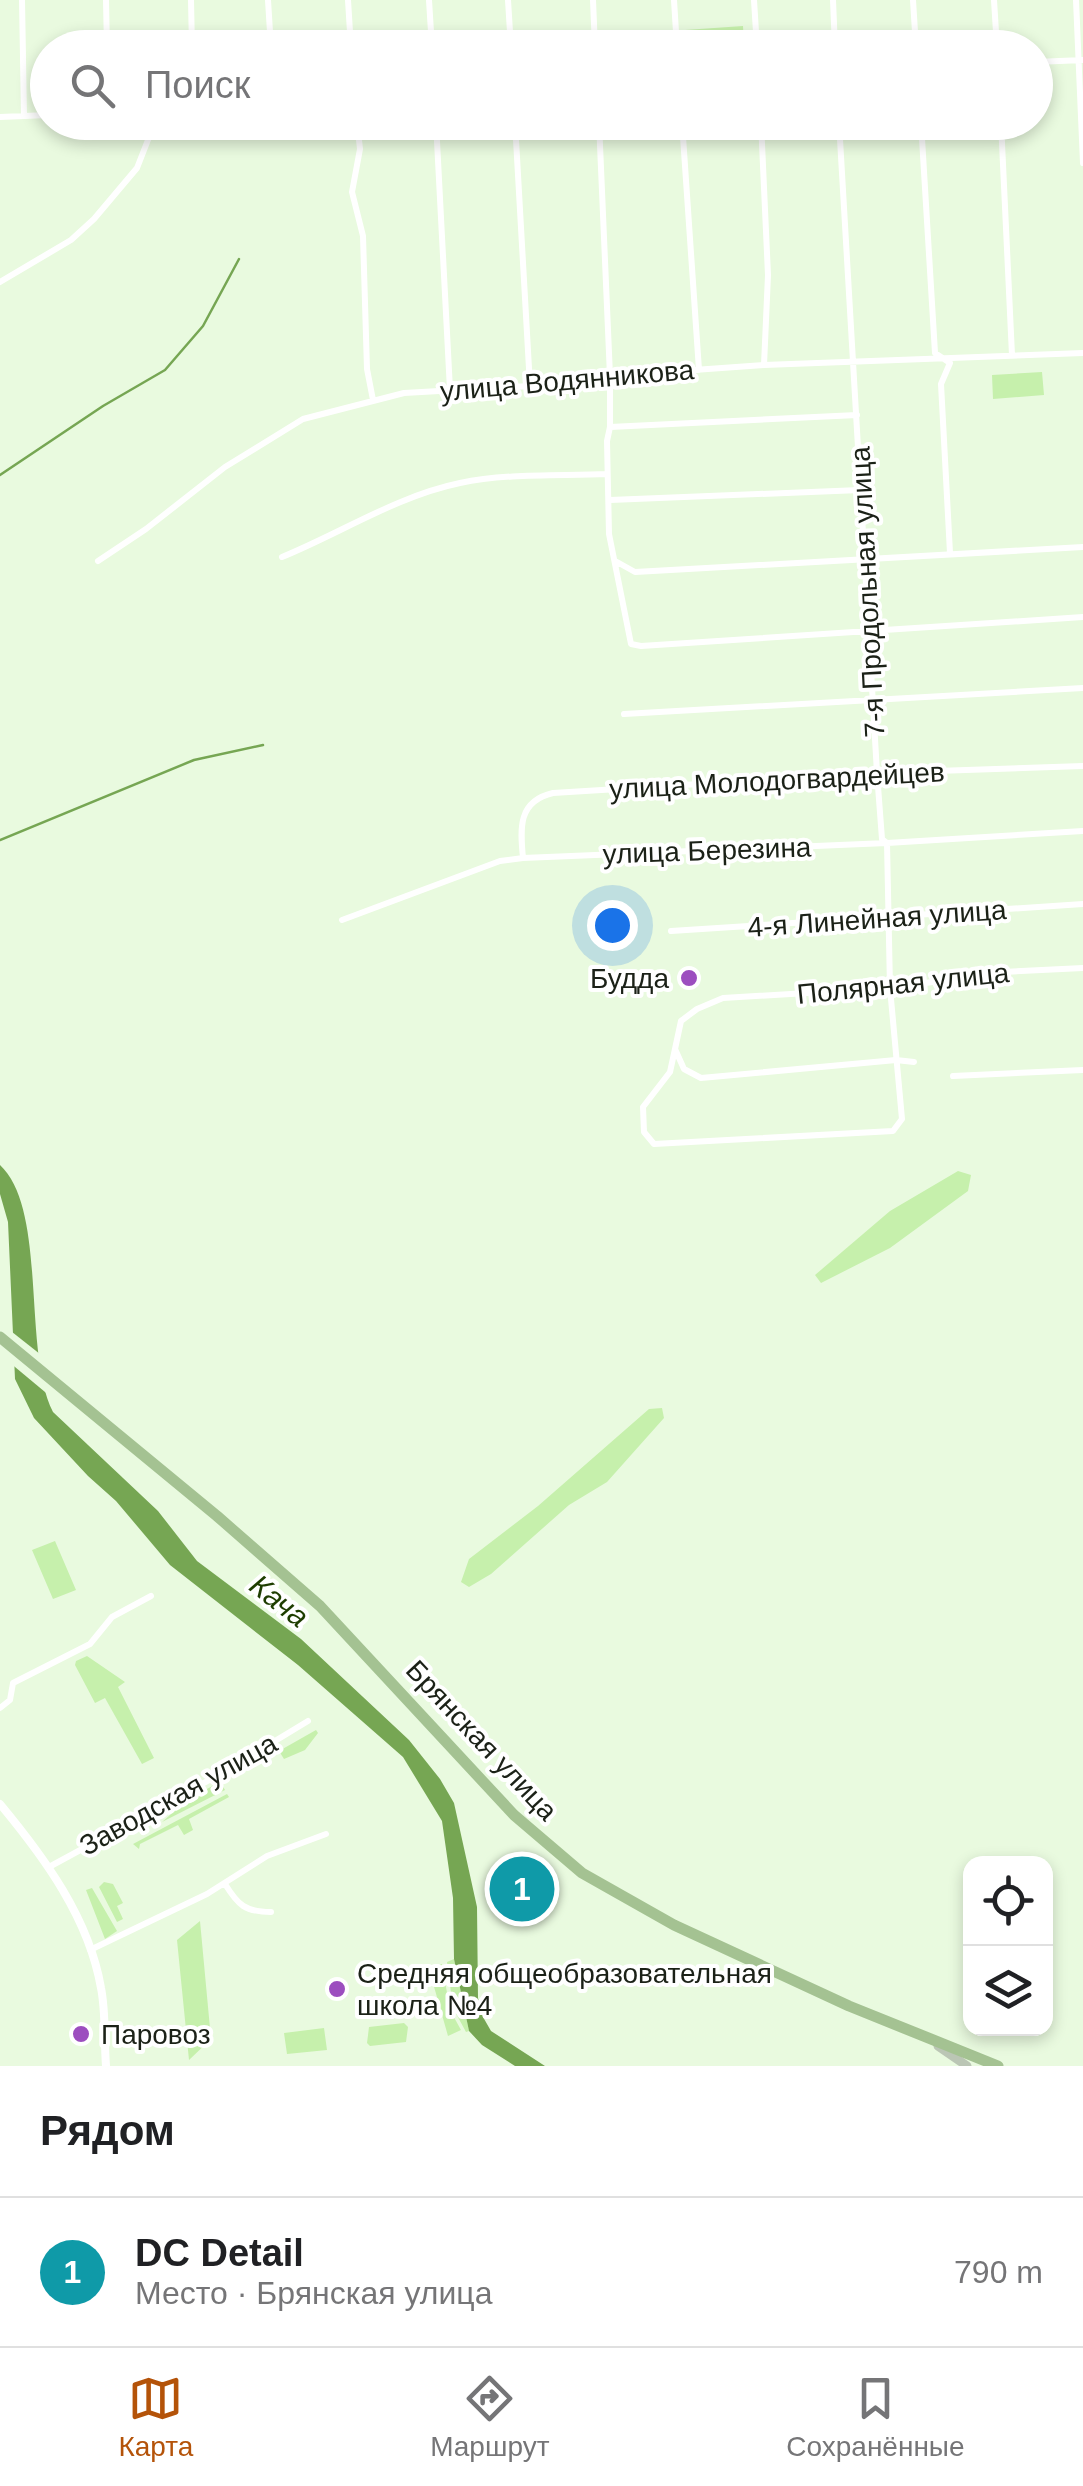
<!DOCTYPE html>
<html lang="ru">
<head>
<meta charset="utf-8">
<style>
	body { margin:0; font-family:Arial,sans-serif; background:#f2f2f2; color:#202124 }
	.controls { position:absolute; right:30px; bottom:30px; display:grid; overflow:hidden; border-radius:20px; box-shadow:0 5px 15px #0003 }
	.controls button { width:90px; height:90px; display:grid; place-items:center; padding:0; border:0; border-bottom:2px solid #e0e0e0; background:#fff; color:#202124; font:50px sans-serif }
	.you { position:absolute; left:612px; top:925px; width:35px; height:35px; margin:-25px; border:8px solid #fff; border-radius:50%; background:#1a73e8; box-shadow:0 0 0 15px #1a73e833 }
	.badge { display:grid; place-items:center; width:65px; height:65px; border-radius:50%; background:#b45309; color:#fff; font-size:32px; font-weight:700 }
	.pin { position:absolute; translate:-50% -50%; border:5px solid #fff; box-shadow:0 2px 10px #0006 }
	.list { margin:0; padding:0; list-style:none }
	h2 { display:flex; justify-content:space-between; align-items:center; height:130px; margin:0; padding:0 40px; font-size:42px }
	h2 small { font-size:32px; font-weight:400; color:#757577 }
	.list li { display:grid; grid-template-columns:65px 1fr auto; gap:30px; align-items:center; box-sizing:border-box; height:150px; padding:0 40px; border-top:2px solid #e0e0e0 }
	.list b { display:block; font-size:38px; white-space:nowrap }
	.list p { margin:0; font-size:32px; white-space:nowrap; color:#757577 }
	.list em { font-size:32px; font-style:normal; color:#757577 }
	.icon { flex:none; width:55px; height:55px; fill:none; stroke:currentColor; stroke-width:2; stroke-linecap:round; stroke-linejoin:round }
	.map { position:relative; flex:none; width:1083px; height:2066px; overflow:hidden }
	.search { position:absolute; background:#fff; box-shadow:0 5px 15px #0003; left:30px; right:30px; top:30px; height:110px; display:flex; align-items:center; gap:25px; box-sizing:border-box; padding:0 35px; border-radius:55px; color:#757577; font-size:38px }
	.sheet { height:280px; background:#fff }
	nav { display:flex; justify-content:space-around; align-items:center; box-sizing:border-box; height:140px; border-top:2px solid #e0e0e0; background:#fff; font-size:28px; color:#757577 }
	nav a { display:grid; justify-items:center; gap:5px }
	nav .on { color:#b45309 }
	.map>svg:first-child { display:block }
</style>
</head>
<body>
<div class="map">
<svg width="1083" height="2066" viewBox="0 0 1083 2066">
	<rect width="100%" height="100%" fill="#e9fadf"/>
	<!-- green -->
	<path fill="#c6f0ac" d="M 743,26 L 744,47 L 686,47 L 685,30 Z
		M 1042,372 L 1044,395 L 993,399 L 992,375 Z
		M 958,1171 L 971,1175 L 968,1191 L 890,1248 L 821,1283 L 815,1275 L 890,1211 Z
		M 662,1408 L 664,1418 L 607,1482 L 569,1505 L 491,1574 L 469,1587 L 461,1582 L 469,1559 L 538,1506 L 649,1409 Z
		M 55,1541 L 76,1590 L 53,1599 L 32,1550 Z
		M 87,1656 L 125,1682 L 118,1687 L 154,1758 L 142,1764 L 105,1698 L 95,1703 L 75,1665 L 76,1661 Z
		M 316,1730 L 318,1733 L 305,1750 L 284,1759 L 279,1751 Z
		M 220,1782 L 225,1790 L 162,1822 L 188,1799 Z
		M 227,1794 L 229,1797 L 189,1819 L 193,1830 L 184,1835 L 178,1825 L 140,1844 L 139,1849 L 133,1844 Z
		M 104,1882 L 113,1884 L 123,1903 L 117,1906 L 123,1919 L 117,1922 L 99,1887 Z
		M 92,1888 L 117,1931 L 105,1939 L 86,1890 Z
		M 200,1921 L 211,2039 L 189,2060 L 177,1940 Z
		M 454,1959 L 469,2031 L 466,2032 L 453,2008 L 447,1962 Z
		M 442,1964 L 450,2010 L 461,2030 L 448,2036 L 429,1969 Z
		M 404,2023 L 408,2027 L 406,2042 L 370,2046 L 367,2043 L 369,2027 Z
		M 324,2028 L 327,2050 L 287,2054 L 284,2033 Z"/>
	<!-- water -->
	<path fill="#76a653" d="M 0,1165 C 48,1210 22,1351 53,1412 L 158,1511 L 197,1561 L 301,1639 L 409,1740 L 440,1779 L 454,1803 L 477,1907 L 478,1998 L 483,2017 L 491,2031 L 545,2066 L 515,2066 L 482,2045 L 469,2031 L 454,1959 L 453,1898 L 442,1821 L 403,1757 L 298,1665 L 170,1565 L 116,1501 L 88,1476 L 34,1418 L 15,1379 L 8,1222 L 0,1194 Z"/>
	<!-- pier -->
	<path fill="#e9fadf" d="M 7,1328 L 45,1358 L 51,1397 L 9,1362 Z"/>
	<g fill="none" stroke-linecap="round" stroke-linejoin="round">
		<!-- stream -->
		<path stroke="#76a653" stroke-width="2.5" d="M 0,475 L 103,406 L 165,370 L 203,326 L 239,259
			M 0,840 L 194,760 L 263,745"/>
		<!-- minor -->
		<path stroke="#fff" stroke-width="6" d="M 22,0 L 24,116
			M 106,0 L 107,48
			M 191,0 L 192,48
			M 268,0 L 271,48
			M 348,0 L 351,48
			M 429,0 L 432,48
			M 508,0 L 511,48
			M 593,0 L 595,48
			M 674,0 L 677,48
			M 754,0 L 757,48
			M 833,0 L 835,48
			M 913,0 L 916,48
			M 994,0 L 997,48
			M 1076,0 L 1083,163
			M 1036,62 L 1083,60
			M 0,117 L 48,115
			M 357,122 L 360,149 L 352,192 L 363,236 L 367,369 L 373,400
			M 436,122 L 450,390
			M 515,122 L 530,386
			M 599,122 L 610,376 L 610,427 L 607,441 L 609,534 L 631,644 L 641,646 L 1083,617
			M 682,122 L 699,370
			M 761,122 L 768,275 L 764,365
			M 921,122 L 935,353 L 950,363 L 941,384 L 950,553
			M 1001,122 L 1012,355
			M 0,282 L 71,240 L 94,219 L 137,168 L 155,122
			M 610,427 L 857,415
			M 610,500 L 860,490
			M 282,557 C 341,533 397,496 460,483 C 507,473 559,476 607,474
			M 98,561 L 146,529 L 225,467 L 303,419 L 404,393 L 530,386 L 610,376 L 764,365 L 1083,353
			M 617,562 L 635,572 L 1083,547
			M 624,714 L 1083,688
			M 523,858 C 520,828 518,801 553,793 L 877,773 L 1083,766
			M 342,920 L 500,861 L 523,858 L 887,843 L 1083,831
			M 671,931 L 1083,904
			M 675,1049 L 670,1072 L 643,1107 L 644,1132 L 654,1144 L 893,1131 L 902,1119 L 890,988 L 887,843 L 882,839 L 877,773 L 839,122
			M 914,1062 L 896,1060 L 701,1078 L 684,1069 L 675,1049 L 681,1021 L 697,1009 L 723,998 L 890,988 L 1003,972 L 1083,968
			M 953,1076 L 1083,1070
			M 0,1708 L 10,1700 L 13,1683 L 90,1644 L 112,1617 L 151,1596
			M 49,1867 L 224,1772 L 308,1721
			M 225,1884 C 238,1905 245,1912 271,1912
			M 90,1950 L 207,1894 L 267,1856 L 326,1834"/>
		<!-- tertiary -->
		<path stroke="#fff" stroke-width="8" d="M 0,1804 C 44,1857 89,1918 101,1988 C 106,2013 104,2040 106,2066"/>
		<!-- secondary -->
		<path stroke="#bbc6b5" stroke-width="9" d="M 938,2046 L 967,2066"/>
		<!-- trunk -->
		<path stroke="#a4c292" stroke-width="11" d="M 0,1337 L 217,1516 L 320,1606 L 514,1815 L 582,1873 L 674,1925 L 849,2006 L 998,2066"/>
	</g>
	<!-- markers -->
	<g fill="#9c4ebf" stroke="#fff" stroke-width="4">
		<circle cx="689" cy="978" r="10"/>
		<circle cx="337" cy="1989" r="10"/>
		<circle cx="81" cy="2034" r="10"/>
	</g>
	<g text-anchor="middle" stroke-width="8" stroke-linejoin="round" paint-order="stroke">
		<!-- street labels -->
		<g font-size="28" fill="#1b2117" stroke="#fff">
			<text transform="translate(567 380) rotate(-5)" y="10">улица Водянникова</text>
			<text transform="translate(867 592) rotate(-93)" y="10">7-я Продольная улица</text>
			<text transform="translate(777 780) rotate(-3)" y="10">улица Молодогвардейцев</text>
			<text transform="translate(707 850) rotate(-2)" y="10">улица Березина</text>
			<text transform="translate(877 918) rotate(-4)" y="10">4-я Линейная улица</text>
			<text transform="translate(903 983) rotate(-6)" y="10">Полярная улица</text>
			<text transform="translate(482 1740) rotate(47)" y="10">Брянская улица</text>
			<text transform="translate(178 1794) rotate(-29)" y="10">Заводская улица</text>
		</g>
		<!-- poi labels -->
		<g font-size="28" fill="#1b2117" stroke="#fff" text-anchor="start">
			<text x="669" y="988" text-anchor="end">Будда</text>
			<text x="357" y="1983">Средняя общеобразовательная<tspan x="357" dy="32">школа №4</tspan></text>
			<text x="101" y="2044">Паровоз</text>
		</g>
		<!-- water labels -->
		<g font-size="30" font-style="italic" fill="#1e3d00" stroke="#fff">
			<text transform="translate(279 1601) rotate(38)" y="10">Кача</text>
		</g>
	</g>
</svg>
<div class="controls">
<button><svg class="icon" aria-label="locate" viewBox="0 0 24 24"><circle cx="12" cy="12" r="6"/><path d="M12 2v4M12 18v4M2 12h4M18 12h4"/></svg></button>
<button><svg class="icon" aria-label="layers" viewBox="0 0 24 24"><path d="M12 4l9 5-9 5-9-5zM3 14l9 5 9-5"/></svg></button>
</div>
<div class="you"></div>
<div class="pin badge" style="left:522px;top:1889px;background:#0f9aa8">1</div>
<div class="search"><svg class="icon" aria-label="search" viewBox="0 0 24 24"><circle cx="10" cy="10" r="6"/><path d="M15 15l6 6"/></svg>Поиск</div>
</div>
<section class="sheet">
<h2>Рядом<small></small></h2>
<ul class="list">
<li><span class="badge" style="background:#0f9aa8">1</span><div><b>DC Detail</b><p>Место · Брянская улица</p></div><em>790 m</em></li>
</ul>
</section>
<nav>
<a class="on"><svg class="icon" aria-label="map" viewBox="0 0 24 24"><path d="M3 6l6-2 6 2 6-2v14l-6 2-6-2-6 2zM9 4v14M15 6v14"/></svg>Карта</a>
<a><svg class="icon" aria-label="directions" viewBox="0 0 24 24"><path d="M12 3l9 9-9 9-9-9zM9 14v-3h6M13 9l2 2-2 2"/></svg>Маршрут</a>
<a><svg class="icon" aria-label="saved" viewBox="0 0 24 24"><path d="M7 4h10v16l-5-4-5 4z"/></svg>Сохранённые</a>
</nav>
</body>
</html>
